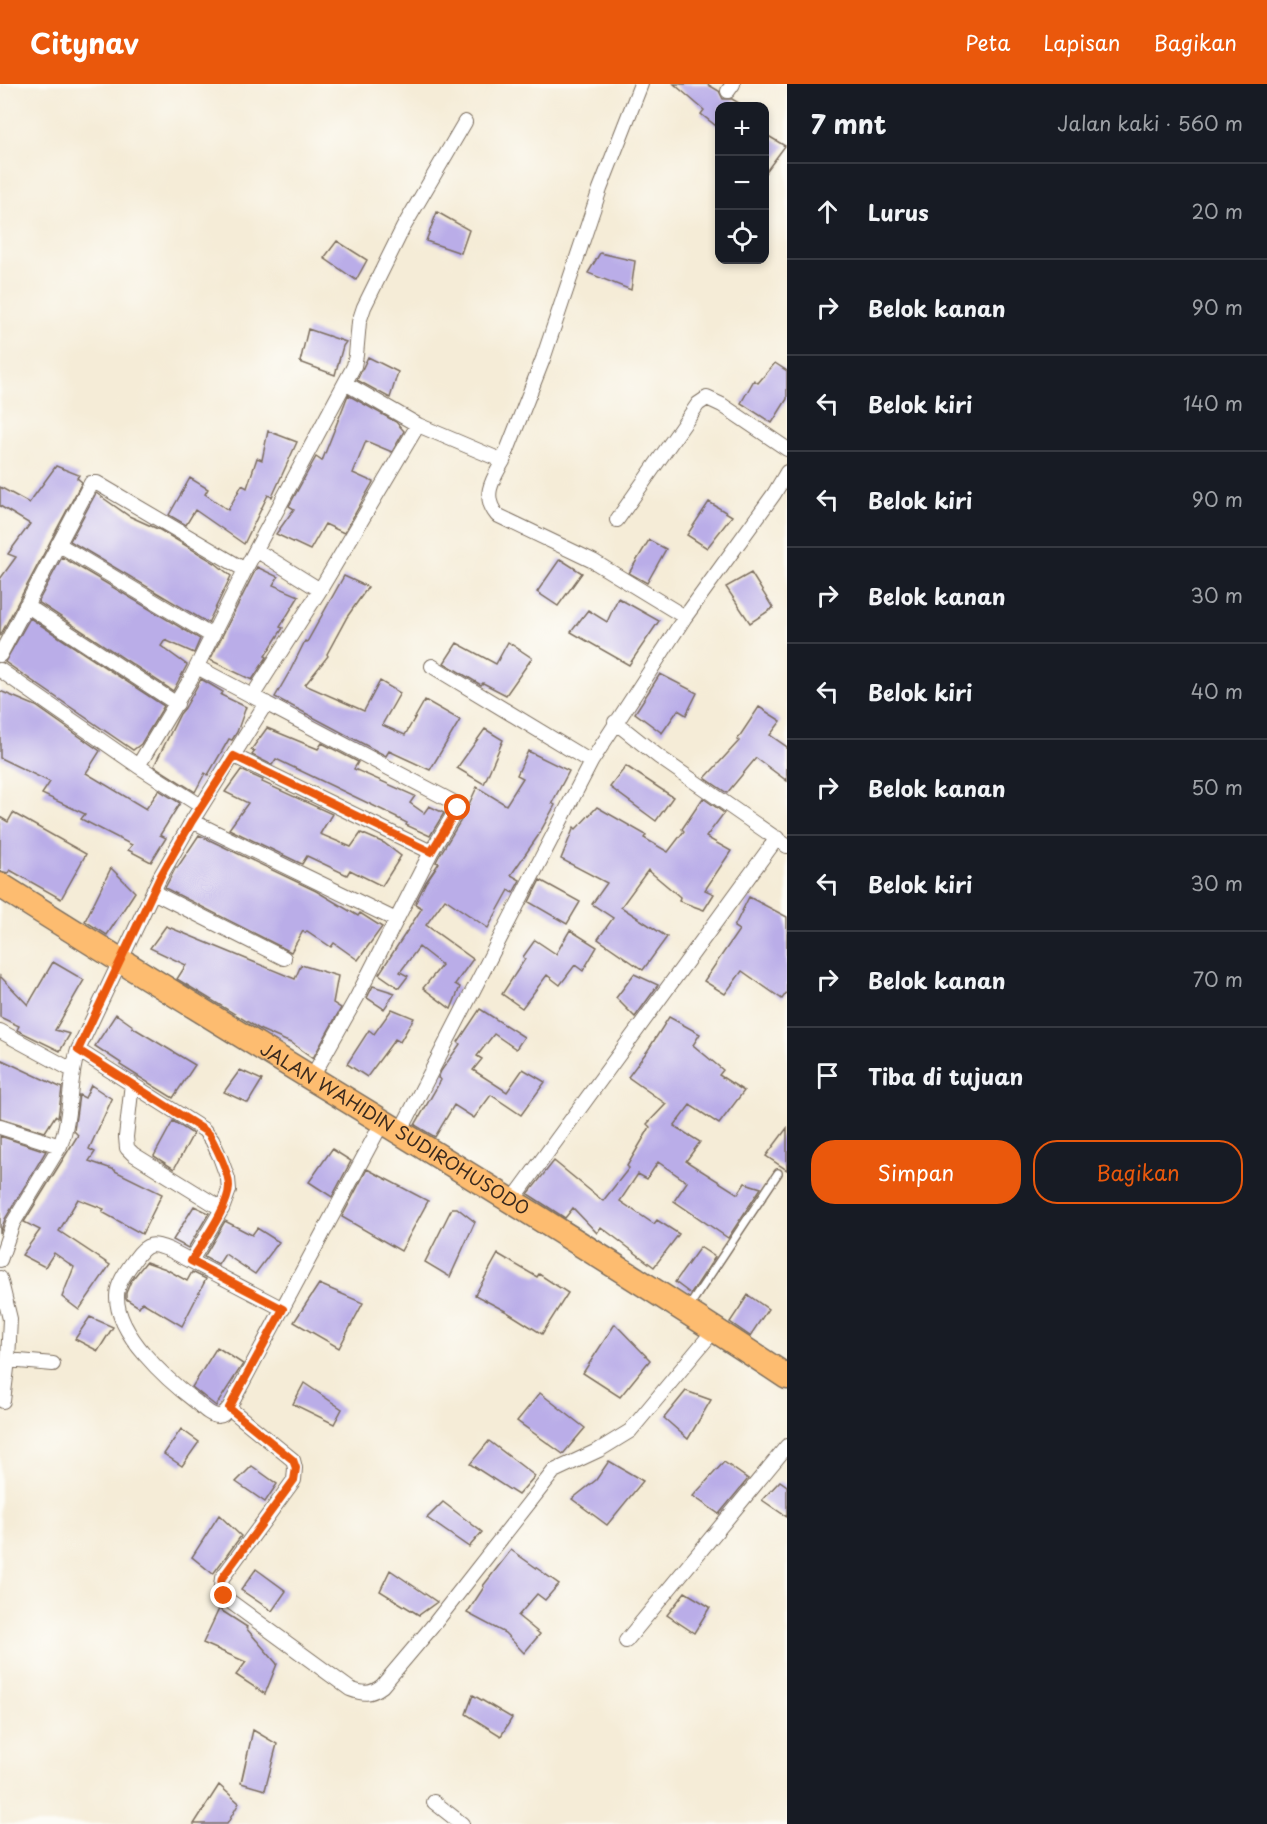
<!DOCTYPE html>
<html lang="id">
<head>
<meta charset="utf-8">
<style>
	body { margin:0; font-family:"Playpen Sans",sans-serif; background:#20242c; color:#f1f3f6 }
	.controls { position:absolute; right:18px; top:18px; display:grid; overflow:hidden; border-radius:12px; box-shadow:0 3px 9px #0003 }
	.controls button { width:54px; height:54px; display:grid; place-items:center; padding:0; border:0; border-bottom:2px solid #363941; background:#171b24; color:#f1f3f6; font:30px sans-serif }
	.stop { position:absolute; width:18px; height:18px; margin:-14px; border:4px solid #ea580c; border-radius:50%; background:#fff }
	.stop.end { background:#ea580c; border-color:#fff; box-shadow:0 2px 6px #0008 }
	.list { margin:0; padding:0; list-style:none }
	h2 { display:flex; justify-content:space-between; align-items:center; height:78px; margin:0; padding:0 24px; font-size:26px }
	h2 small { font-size:20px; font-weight:400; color:#9ea1a6 }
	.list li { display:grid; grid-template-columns:39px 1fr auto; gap:18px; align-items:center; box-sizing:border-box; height:96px; padding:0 24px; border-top:2px solid #363941 }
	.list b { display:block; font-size:22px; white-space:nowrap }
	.list em { font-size:20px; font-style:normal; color:#9ea1a6 }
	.actions { display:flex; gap:12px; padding:18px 24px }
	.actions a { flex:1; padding:14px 0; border:2px solid #ea580c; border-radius:24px; text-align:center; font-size:21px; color:#ea580c }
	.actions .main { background:#ea580c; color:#fff }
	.icon { flex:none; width:33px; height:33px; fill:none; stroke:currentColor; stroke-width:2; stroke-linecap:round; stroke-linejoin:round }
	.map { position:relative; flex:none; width:787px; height:1740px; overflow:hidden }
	header { display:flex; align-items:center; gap:36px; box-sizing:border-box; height:84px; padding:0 30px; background:#ea580c; color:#fff }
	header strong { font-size:28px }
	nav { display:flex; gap:33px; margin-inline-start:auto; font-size:21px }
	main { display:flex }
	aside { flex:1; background:#171b24 }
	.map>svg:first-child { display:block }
</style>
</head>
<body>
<header>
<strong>Citynav</strong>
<nav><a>Peta</a><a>Lapisan</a><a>Bagikan</a></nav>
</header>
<main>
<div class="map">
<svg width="787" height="1740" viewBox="0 0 787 1740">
	<rect width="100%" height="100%" fill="#fdfcf7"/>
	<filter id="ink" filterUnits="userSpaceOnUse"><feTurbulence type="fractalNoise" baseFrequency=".0167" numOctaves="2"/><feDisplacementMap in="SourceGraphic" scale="12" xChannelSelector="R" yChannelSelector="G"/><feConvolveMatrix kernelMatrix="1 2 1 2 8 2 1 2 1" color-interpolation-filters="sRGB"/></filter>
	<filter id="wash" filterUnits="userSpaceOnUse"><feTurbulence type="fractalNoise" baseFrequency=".008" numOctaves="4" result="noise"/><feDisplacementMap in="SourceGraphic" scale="24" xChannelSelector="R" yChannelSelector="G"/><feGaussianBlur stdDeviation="1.35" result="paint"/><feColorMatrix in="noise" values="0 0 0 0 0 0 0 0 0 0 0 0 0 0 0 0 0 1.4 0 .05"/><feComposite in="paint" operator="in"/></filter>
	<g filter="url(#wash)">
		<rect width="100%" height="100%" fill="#f5ecd7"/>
		<g id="blocks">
			<!-- building -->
			<path fill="#baade8" d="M 674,0 L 707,0 L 719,7 L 723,15 L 732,15 L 744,22 L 720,22 L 720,45 L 701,30 L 704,26 Z
				M 765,50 L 785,62 L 765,89 Z
				M 437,128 L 469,146 L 461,169 L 426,157 Z
				M 337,157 L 367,176 L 356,196 L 324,174 Z
				M 600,169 L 635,177 L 631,206 L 588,189 Z
				M 308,245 L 346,258 L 343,262 L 335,291 L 300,278 Z
				M 368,273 L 398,288 L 390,314 L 357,296 Z
				M 775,279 L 787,287 L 787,315 L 772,339 L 741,319 L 754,296 L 758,299 Z
				M 348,311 L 396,338 L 404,347 L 392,368 L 366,357 L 353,389 L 373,398 L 344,449 L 325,440 L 310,466 L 276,450 L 294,425 L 289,422 L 312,380 L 316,373 L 322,377 Z
				M 268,347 L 297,358 L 272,413 L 268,411 L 244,460 L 195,426 L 186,441 L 169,431 L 190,394 L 208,405 L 205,410 L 228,426 L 242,401 L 247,404 L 257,374 L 262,376 Z
				M 56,382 L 79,391 L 77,394 L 82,398 L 0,552 L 0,495 L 16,473 L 8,470 L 30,440 L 0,422 L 0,403 L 29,419 Z
				M 96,409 L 129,432 L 160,446 L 215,479 L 231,492 L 208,539 L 70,457 Z
				M 709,418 L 732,432 L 707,464 L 687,451 Z
				M 649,456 L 666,465 L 647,499 L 629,489 Z
				M 62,473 L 200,555 L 194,569 L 165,556 L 161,562 L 187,581 L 173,607 L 38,518 Z
				M 560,475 L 582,489 L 558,522 L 537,508 Z
				M 257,483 L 278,493 L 273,501 L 299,512 L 280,543 L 283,544 L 265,572 L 267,573 L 252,596 L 210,576 Z
				M 751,489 L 773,524 L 750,539 L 726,503 Z
				M 344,492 L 368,503 L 347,533 L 327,570 L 328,572 L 305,601 L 364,627 L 380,597 L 400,609 L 382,641 L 405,651 L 425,616 L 460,636 L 430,686 L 389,667 L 386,672 L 275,613 L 290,587 L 305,557 L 307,558 Z
				M 618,514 L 659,537 L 629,581 L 571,548 L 588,526 L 607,538 Z
				M 30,534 L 164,622 L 141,660 L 133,666 L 5,578 Z
				M 508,558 L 532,574 L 506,611 L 483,599 L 481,601 L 444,579 L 457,559 L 496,580 Z
				M 660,590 L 697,609 L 686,631 L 678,626 L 662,649 L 635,629 Z
				M 201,595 L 223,608 L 221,611 L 246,623 L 237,648 L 232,656 L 229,655 L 208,691 L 205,689 L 195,708 L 154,682 L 180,630 L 185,624 Z
				M 0,607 L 36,622 L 100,667 L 86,689 L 146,725 L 159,706 L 180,719 L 160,751 L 166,754 L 151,778 L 128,766 L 132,761 L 81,735 L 85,730 L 42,710 L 50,698 L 0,674 Z
				M 759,623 L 781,637 L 770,651 L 787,663 L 787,697 L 756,674 L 727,709 L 705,694 L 739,657 L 737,656 Z
				M 267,644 L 318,665 L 322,659 L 358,678 L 354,685 L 415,712 L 410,719 L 424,729 L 429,722 L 444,729 L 430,752 L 406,741 L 407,739 L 397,734 L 397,733 L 276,675 L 272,681 L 252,671 L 255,667 L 251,666 Z
				M 485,645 L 503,656 L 484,700 L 457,684 Z
				M 528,667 L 569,687 L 552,719 L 555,721 L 538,752 L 511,791 L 520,796 L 513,809 L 509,806 L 488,844 L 445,815 L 426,841 L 473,875 L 455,900 L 460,903 L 451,925 L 423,904 L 442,881 L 419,863 L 400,888 L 408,892 L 399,904 L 379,890 L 422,824 L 415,820 L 426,798 L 439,779 L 436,778 L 439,772 L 463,733 L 477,703 L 506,721 L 523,694 L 517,691 Z
				M 626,682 L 673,713 L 656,737 L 610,703 Z
				M 241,686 L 263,696 L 262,698 L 332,730 L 320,750 L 351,763 L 361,749 L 384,759 L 401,772 L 382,802 L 350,786 L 347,791 L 307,772 L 302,780 L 229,745 L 248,719 L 225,708 Z
				M 703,714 L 724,729 L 706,753 L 731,767 L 705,806 L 714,810 L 704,826 L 679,817 L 680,813 L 648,786 L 621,823 L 667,853 L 643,886 L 598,855 L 613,834 L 592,820 L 607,799 L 561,775 L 574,743 L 576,745 L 597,723 L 646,751 L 644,754 L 668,768 L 684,747 L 682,745 Z
				M 13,729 L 86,770 L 61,815 L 10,786 L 8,789 L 0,787 L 0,733 L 8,738 Z
				M 199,751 L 316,807 L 358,832 L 360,829 L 382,843 L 358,876 L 334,859 L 331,863 L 307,847 L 305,849 L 303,847 L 291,868 L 165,804 L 176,783 L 177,784 Z
				M 111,784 L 135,808 L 107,851 L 85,837 Z
				M 540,796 L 580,818 L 567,840 L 529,818 Z
				M 749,813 L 787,833 L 787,908 L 782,915 L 742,887 L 725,910 L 704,897 L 739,846 L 734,843 Z
				M 166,842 L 295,895 L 301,881 L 338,892 L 333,919 L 341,924 L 313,974 L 293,960 L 261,946 L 177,895 L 186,881 L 150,864 Z
				M 570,846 L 597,863 L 583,887 L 575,881 L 560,901 L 547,891 L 522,924 L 502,910 L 525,875 L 523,873 L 535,856 L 556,870 Z
				M 53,878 L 84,896 L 55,946 L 70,950 L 60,967 L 17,946 L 19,942 L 0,933 L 0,892 L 28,921 Z
				M 634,890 L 658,901 L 635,933 L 616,914 Z
				M 373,902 L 395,909 L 384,925 L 367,914 Z
				M 392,925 L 414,934 L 400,958 L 395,955 L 367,993 L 347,980 L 369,946 L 374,950 Z
				M 480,925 L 524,953 L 516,965 L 494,950 L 477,972 L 482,975 L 473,986 L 507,1008 L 523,985 L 545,998 L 521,1031 L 491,1011 L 474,1034 L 454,1021 L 435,1053 L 415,1041 L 441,996 L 438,994 L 441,987 L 460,960 L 458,958 Z
				M 116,930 L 133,942 L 132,943 L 195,981 L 173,1014 L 120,981 L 121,979 L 95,962 Z
				M 669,933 L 700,950 L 693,961 L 723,986 L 719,991 L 744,1007 L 719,1040 L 690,1021 L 674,1042 L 700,1058 L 686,1077 L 738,1110 L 745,1099 L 761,1104 L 728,1154 L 674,1117 L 687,1098 L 658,1078 L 647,1095 L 638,1090 L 620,1117 L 654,1140 L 657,1136 L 679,1150 L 654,1183 L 601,1143 L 597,1149 L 573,1124 L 565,1134 L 528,1110 L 554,1077 L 603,1117 L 629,1084 L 627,1082 L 650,1043 L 647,1040 L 666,1020 L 628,993 L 648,966 Z
				M 0,975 L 62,1004 L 58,1034 L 55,1032 L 45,1048 L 0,1034 Z
				M 240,986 L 262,996 L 248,1019 L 224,1008 Z
				M 91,1001 L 112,1015 L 89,1065 L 95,1068 L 89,1077 L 115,1086 L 115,1087 L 162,1110 L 142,1150 L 102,1128 L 104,1125 L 78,1115 L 59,1147 L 110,1181 L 79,1226 L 62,1213 L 74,1183 L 54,1169 L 45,1183 L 22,1171 L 40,1146 L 24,1138 L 78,1051 L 74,1047 L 79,1011 L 85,1014 Z
				M 173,1037 L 193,1050 L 174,1085 L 154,1072 Z
				M 787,1044 L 787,1086 L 766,1072 Z
				M 0,1052 L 46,1067 L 5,1135 L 0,1149 Z
				M 332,1065 L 351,1077 L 332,1113 L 309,1098 Z
				M 367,1085 L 428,1117 L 401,1167 L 342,1133 Z
				M 194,1122 L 209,1129 L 188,1164 L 173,1156 Z
				M 452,1124 L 457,1124 L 475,1138 L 450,1193 L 425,1178 Z
				M 225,1137 L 252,1151 L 257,1144 L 279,1158 L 255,1190 L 225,1170 L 218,1181 L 204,1173 Z
				M 700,1163 L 715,1173 L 691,1210 L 675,1198 Z
				M 498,1170 L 537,1193 L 539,1190 L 568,1209 L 542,1250 L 507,1228 L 475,1211 Z
				M 146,1178 L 166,1185 L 187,1197 L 192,1188 L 206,1195 L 182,1242 L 142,1218 L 139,1223 L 126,1215 L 126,1209 L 131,1197 Z
				M 319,1200 L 363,1219 L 339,1264 L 294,1238 Z
				M 748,1211 L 768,1225 L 750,1252 L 730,1238 Z
				M 90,1233 L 113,1243 L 98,1267 L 75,1255 Z
				M 615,1240 L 650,1276 L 620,1313 L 583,1289 Z
				M 217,1263 L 243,1280 L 216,1322 L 192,1303 Z
				M 304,1299 L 342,1325 L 334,1340 L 293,1320 Z
				M 686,1307 L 711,1316 L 688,1355 L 664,1334 Z
				M 540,1309 L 585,1344 L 563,1370 L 517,1337 Z
				M 181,1345 L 199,1358 L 182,1382 L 164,1370 Z
				M 489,1357 L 535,1392 L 518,1411 L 470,1380 Z
				M 609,1377 L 643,1397 L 607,1441 L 572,1415 L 596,1396 Z
				M 724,1378 L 748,1395 L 719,1430 L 693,1412 Z
				M 252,1382 L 277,1400 L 265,1418 L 236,1398 Z
				M 780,1397 L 787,1402 L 787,1433 L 762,1416 Z
				M 443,1418 L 482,1448 L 469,1463 L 427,1434 Z
				M 219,1431 L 241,1452 L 213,1490 L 192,1473 Z
				M 511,1466 L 559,1500 L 545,1516 L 537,1510 L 518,1532 L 540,1550 L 524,1569 L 505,1549 L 467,1529 L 484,1503 L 483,1502 Z
				M 256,1485 L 286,1507 L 272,1527 L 241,1506 Z
				M 390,1486 L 437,1518 L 419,1531 L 380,1507 Z
				M 685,1508 L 710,1523 L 694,1549 L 667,1531 Z
				M 219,1525 L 247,1543 L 246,1544 L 277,1580 L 265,1610 L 236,1591 L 246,1578 L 203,1559 Z
				M 473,1611 L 512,1634 L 501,1652 L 466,1630 Z
				M 253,1646 L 277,1660 L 265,1706 L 241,1699 Z
				M 219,1701 L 239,1719 L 227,1740 L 194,1740 Z"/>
		</g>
	</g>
	<g filter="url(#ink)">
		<use href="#blocks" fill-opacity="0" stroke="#7c6e5f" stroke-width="1.5"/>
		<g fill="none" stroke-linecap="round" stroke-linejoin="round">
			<!-- lane casing -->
			<g stroke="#7c6e5f" stroke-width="10">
				<path id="lane" d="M 688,1224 L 778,1089"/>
			</g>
			<!-- street casing -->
			<g stroke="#7c6e5f" stroke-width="16">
				<path id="street" d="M 641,0 L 600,105 L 543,275 L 503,377 C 493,395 481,412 497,431 L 593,477 L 685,533
					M 728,7 L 733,0
					M 345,299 L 418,341 L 503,377
					M 617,436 L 698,320 L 707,314 L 722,321 L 787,365
					M 58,460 L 212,552
					M 256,466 L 320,506
					M 26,521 L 177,620
					M 0,571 L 91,399 L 97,399 L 245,486
					M 432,582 L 591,678
					M 197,583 L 457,720 L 458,723 L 431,768 L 357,913 L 312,993
					M 0,586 L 138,682 L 201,722
					M 253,611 L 320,506 L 418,341
					M 615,638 L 659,673 L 787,762
					M 234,672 L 431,768
					M 138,682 L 190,596 L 245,486 L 354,282 L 356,271 L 359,238 L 364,223 L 403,144 L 465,38
					M 192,737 L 396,836
					M 153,808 L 284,874
					M 0,947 L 72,986
					M 132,999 L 126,1053 L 127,1064 L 133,1070 L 222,1125
					M 0,1043 L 60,1062
					M 400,1048 L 591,678 L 685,533 L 774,410 L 787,388
					M 512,1117 L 777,754
					M 0,1176 L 13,1139 L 60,1062 C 72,1031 68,997 78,966
					M 191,1177 L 222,1125 L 229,1106 L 228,1095 L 220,1073 L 212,1056 L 204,1046 L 78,966 L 160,793 L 192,737 L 266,619
					M 0,1194 L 10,1235 L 8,1276 L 3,1317
					M 283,1225 L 170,1166 C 152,1159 147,1158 135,1175 C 128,1185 117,1199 117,1212 C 116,1250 167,1296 195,1317 C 201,1322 210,1332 218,1332 C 223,1332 225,1328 229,1324 L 383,1037
					M 8,1276 L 53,1280
					M 229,1324 L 293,1376 L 295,1384 L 294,1396 L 222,1494 L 221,1503 L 224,1513 L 350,1605 C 363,1610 370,1611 382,1602 L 431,1544 L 554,1387 L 599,1366 L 630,1347 L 715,1245
					M 626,1557 L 787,1362
					M 434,1718 L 462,1740"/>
			</g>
			<!-- highway casing -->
			<g stroke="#7c6e5f" stroke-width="27">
				<g id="highway">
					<path id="s1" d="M 0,801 C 261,967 529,1122 787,1293"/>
				</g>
			</g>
			<!-- lane -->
			<use href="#lane" stroke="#fff" stroke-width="7"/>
			<!-- street -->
			<use href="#street" stroke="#fff" stroke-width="14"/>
			<!-- highway -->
			<use href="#highway" stroke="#fdbc6f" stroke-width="24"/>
		</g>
	</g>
	<g fill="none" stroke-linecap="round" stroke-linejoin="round" filter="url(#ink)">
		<!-- route -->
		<path stroke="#ea580c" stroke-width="8" d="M 224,1512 L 220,1503 L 222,1494 L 294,1396 L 296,1384 L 293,1376 L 229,1324 L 283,1225 L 191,1177 C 202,1159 229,1123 229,1102 C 229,1088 216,1063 209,1050 L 204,1046 L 78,966 L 160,793 L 192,737 L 234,672 L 431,768 L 458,724"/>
	</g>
	<g text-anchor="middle" stroke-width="6" stroke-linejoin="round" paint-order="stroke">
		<!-- street labels -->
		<g font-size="18" fill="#3b2a1e" stroke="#fdfcf7">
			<text dy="6" stroke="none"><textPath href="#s1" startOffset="464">JALAN WAHIDIN SUDIROHUSODO</textPath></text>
		</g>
	</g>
</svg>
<div class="controls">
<button>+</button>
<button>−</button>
<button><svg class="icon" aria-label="locate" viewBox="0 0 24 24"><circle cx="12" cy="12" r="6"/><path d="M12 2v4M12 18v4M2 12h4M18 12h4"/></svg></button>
</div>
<div class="stop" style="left:458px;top:724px"></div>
<div class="stop end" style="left:224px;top:1512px"></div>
</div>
<aside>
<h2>7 mnt<small>Jalan kaki · 560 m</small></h2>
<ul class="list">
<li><svg class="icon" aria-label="ahead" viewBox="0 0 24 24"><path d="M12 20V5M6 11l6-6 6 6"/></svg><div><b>Lurus</b></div><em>20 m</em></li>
<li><svg class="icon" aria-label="right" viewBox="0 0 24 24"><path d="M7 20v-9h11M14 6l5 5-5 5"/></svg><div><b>Belok kanan</b></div><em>90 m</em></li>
<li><svg class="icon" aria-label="left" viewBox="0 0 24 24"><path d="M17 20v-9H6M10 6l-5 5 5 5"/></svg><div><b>Belok kiri</b></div><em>140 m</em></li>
<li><svg class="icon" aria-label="left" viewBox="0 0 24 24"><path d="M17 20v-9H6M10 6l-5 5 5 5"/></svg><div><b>Belok kiri</b></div><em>90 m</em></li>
<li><svg class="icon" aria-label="right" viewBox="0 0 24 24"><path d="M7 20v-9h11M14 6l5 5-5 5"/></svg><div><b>Belok kanan</b></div><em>30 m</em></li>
<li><svg class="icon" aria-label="left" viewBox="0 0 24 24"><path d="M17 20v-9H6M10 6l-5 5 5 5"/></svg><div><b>Belok kiri</b></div><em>40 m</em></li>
<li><svg class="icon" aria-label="right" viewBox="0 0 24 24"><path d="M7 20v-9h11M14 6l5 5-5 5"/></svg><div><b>Belok kanan</b></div><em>50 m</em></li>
<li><svg class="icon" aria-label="left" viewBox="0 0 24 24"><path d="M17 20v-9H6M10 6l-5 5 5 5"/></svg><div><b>Belok kiri</b></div><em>30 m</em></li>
<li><svg class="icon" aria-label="right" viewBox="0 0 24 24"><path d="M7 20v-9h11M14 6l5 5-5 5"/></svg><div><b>Belok kanan</b></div><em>70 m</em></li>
<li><svg class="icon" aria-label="arrive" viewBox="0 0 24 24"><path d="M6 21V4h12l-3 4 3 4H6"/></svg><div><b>Tiba di tujuan</b></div></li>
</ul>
<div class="actions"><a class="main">Simpan</a><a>Bagikan</a></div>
</aside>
</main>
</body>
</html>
